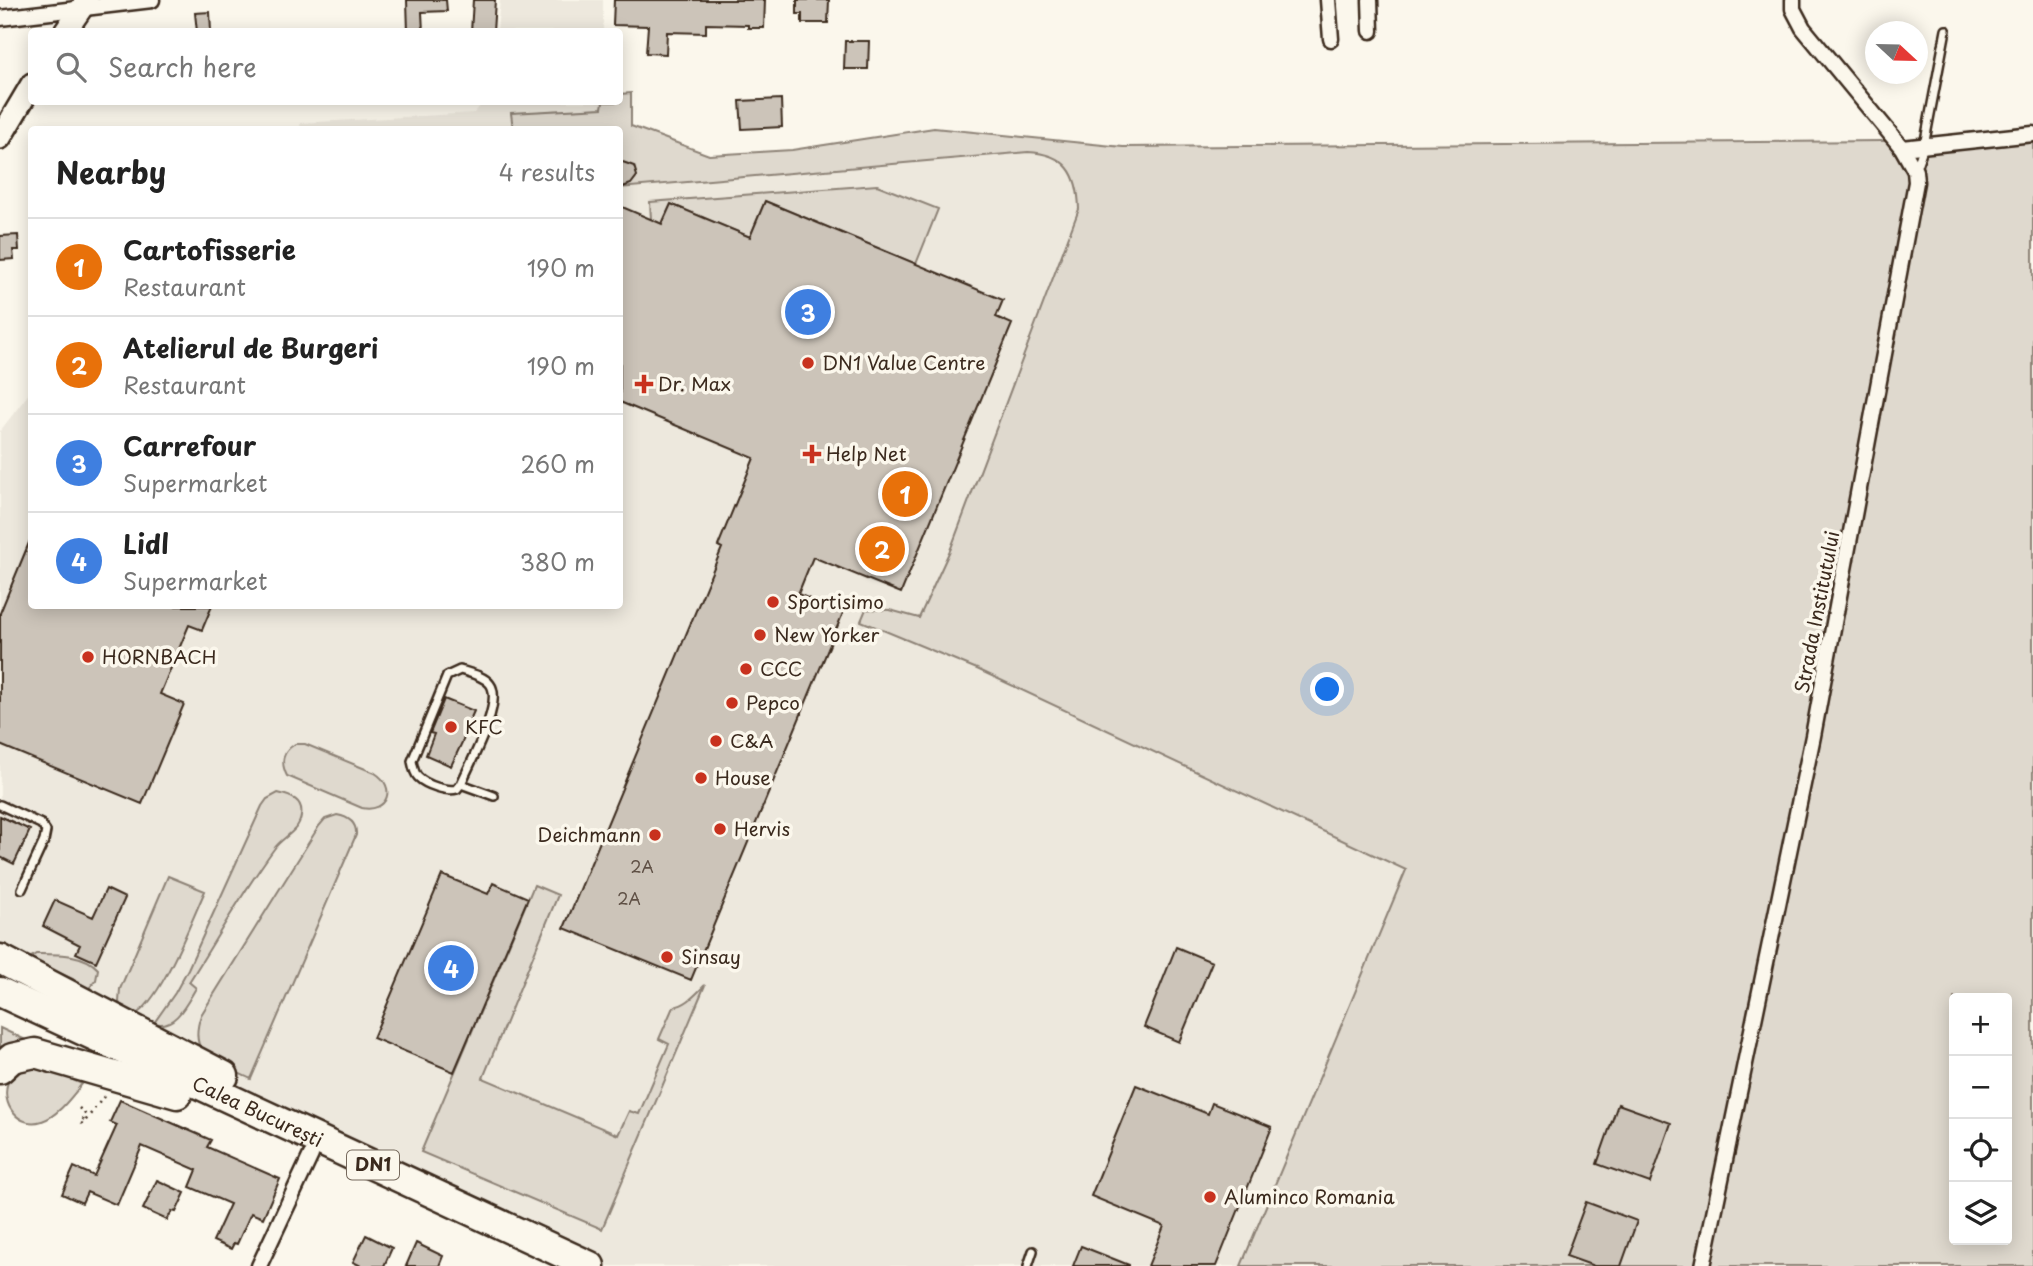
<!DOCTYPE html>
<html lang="en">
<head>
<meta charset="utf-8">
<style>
	body { margin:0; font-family:"Playpen Sans",sans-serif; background:#f6f6f6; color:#222 }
	.controls { position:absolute; right:21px; bottom:21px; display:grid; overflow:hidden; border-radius:7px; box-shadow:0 4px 18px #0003 }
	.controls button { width:63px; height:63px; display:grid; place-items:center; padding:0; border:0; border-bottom:2px solid #e0e0e0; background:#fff; color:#222; font:35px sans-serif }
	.compass { position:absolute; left:1865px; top:21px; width:63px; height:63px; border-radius:50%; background:#fff; box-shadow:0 4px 18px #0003; rotate:112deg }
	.you { position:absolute; left:1328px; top:690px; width:24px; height:24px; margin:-18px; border:5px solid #fff; border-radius:50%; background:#1a73e8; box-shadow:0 0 0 10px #1a73e833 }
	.badge { display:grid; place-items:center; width:46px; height:46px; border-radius:50%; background:#2563eb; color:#fff; font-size:23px; font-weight:700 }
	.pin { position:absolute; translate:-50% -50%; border:4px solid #fff; box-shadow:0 2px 7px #0006 }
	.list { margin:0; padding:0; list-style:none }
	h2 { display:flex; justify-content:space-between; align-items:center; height:91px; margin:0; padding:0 28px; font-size:30px }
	h2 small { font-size:23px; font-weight:400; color:#767676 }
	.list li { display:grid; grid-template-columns:46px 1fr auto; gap:21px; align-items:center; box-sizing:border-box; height:98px; padding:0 28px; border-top:2px solid #e0e0e0 }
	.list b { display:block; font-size:26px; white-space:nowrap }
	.list p { margin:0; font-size:23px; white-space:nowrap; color:#767676 }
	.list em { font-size:23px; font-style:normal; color:#767676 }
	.icon { flex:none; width:38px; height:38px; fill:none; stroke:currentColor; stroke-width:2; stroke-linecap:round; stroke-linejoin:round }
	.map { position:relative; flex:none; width:2033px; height:1266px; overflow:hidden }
	.search { position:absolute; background:#fff; box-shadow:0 4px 18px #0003; left:28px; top:28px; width:595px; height:77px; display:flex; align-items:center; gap:18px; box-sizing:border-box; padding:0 24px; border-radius:7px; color:#767676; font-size:26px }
	.panel { position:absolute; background:#fff; box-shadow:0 4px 18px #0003; left:28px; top:126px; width:595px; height:483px; border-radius:7px }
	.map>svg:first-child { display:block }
</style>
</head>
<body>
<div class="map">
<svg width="2033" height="1266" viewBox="0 0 2033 1266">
	<rect width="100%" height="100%" fill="#fbf7ec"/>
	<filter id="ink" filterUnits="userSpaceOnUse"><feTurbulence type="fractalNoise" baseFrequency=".0143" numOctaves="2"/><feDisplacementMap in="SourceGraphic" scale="14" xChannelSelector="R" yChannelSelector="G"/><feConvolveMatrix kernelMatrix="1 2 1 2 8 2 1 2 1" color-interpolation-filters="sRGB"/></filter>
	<g filter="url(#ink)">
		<!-- built -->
		<path fill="#ede8dd" d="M 500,0 L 603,0 L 603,31 L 497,31 Z
			M 631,93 L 631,126 L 709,155 L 792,150 L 934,128 L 1123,147 L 977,669 L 1406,870 L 1241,1266 L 604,1266 L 326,1134 L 0,974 L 0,431 L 31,391 L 32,606 L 620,606 L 620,130 L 301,130 L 300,123 L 474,113 L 484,102 L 620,102 L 620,94 Z"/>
		<!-- green -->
		<path fill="#dfd9ce" stroke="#8d8276" stroke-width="2" fill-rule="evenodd" d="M 631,93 L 631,126 L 709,155 L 792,150 L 934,128 L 1123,147 L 1882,141 L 2033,143 L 2033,1266 L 1241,1266 L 1406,870 L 977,669 L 861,621 L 866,609 L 890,610 L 919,618 L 951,548 L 1079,209 C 1078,173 1066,154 1028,152 L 620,188 L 620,130 L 513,129 L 511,113 L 602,108 L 603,102 L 620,102 L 620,94 ZM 1954,998 L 2007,998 L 2007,1240 L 1954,1240 Z
			M 877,185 L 938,209 L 916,264 L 765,201 L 750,237 L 671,204 L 662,224 L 651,219 L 650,202 Z
			M 295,744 L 305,744 L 375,773 C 397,787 388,813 362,808 L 287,776 C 280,762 282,752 295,744 Z
			M 278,793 C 291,796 304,800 301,816 C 299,832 282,837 274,849 C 243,891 217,938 189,982 L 196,988 C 187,1003 175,1030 154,1023 L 175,993 L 188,969 L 262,806 L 267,799 Z
			M 337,815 C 348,817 357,822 356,835 L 251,1079 C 219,1063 186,1059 201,1015 L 319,826 L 325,819 Z
			M 168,876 L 205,891 C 192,919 160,1004 134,1015 L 122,1009 L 119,1002 L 120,989 Z
			M 534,885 L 558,895 L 483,1078 L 618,1135 L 629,1111 L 639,1114 L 669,1044 L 659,1039 L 673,1007 C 687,1005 695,995 705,985 L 602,1229 L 421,1152 Z
			M 36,954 C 57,954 83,953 98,969 L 96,980 L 87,991 L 81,989 L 73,979 L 28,959 Z
			M 0,1028 L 47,1050 L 0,1061 Z
			M 42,1066 L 82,1084 C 72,1096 58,1116 42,1121 C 19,1129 0,1104 8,1082 C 10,1077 15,1073 18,1069 Z"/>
		<!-- building -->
		<path fill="#ccc4b9" stroke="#3b2a1e" stroke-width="2" d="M 407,0 L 446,0 L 447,11 L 422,12 L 423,32 L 408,32 Z
			M 473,0 L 495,0 L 493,32 L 471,32 Z
			M 614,0 L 765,0 L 764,28 L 748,28 L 748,25 L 706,24 L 706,33 L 667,32 L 666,54 L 646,53 L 648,26 L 613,25 Z
			M 797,0 L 829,0 L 828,23 L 802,23 L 802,14 L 797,14 Z
			M 210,12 L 211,32 L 197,32 L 195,13 Z
			M 845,41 L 869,41 L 868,69 L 844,69 Z
			M 781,99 L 782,127 L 742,129 L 740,101 Z
			M 620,161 L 634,166 L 637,176 L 631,184 L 620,188 Z
			M 765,201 L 1003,300 L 996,317 L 1012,324 L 901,593 L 813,557 L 798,594 L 843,613 L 691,980 L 564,928 L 722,548 L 718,546 L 754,458 L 620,402 L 620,206 L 662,224 L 671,204 L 750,237 Z
			M 18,235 L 19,250 L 13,250 L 14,259 L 0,260 L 0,236 Z
			M 31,538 L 32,606 L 212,606 L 202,630 L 189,625 L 160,694 L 184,704 L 142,804 L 0,745 L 0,613 Z
			M 444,699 L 474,711 L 470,720 L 472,721 L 451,766 L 426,755 L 434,734 L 430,733 Z
			M 0,816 L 30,830 L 14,864 L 0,857 Z
			M 442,875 L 488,894 L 493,883 L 528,898 L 454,1072 L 373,1038 Z
			M 106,889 L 125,898 L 96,962 L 76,953 L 80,945 L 43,926 L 55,900 L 93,917 Z
			M 1176,947 L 1212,962 L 1179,1042 L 1144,1027 Z
			M 1136,1085 L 1208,1114 L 1212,1103 L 1272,1127 L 1216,1266 L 1148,1266 L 1164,1226 L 1091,1196 Z
			M 120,1100 L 211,1140 L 207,1147 L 280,1179 L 263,1218 L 251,1213 L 237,1244 L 234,1243 L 231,1249 L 213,1241 L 230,1204 L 190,1187 L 197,1170 L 142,1146 L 117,1205 L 87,1192 L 82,1203 L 62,1194 L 74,1167 L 94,1176 L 117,1125 L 110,1122 Z
			M 1618,1104 L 1671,1123 L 1650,1183 L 1597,1164 Z
			M 157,1180 L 185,1193 L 176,1212 L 172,1211 L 167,1220 L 143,1209 Z
			M 1586,1202 L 1637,1221 L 1621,1266 L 1594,1266 L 1566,1256 Z
			M 366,1235 L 392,1248 L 384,1266 L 361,1266 L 353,1262 Z
			M 416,1243 L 443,1256 L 439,1266 L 406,1266 Z
			M 1081,1246 L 1129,1265 L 1129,1266 L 1073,1266 Z"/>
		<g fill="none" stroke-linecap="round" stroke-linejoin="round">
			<!-- lane casing -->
			<g stroke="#3b2a1e" stroke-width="12">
				<path id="lane" d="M 1915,171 L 1924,146 L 1946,30
					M 461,784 L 457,789 C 447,792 426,785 418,777 C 414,773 413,766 412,761 L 447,676 L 460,670 C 470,673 484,676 490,684 C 504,702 470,763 461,784 L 494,796
					M 0,805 L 41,824 L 46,831 L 44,841 L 22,889
					M 1028,1266 L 1033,1251"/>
			</g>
			<!-- street casing -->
			<g stroke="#3b2a1e" stroke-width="19">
				<path id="street" d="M 1328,0 L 1331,39
					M 1370,0 L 1371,31
					M 0,18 L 152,0
					M 1902,148 L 2033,134
					M 259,1266 L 311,1155
					M 1703,1266 L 1813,736 L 1916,182 L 1915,171 L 1902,148 L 1803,28 L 1793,9 L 1793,0"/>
			</g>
			<!-- secondary casing -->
			<g stroke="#3b2a1e" stroke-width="26">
				<path id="secondary" d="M 65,32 L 87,0
					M 0,138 L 32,84"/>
			</g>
			<!-- highway casing -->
			<g stroke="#3b2a1e" stroke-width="33">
				<g id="highway">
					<path d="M 0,959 L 224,1076"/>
					<path id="s1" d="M 0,992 L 590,1266"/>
					<path d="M 0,1069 L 12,1058 L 35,1053 L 177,1094"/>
				</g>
			</g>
			<!-- path -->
			<path stroke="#3b2a1e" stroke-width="2.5" stroke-dasharray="2 5" stroke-linecap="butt" d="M 79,1108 L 86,1115 L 81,1123
				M 81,1123 L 83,1124 L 105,1095"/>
			<!-- lane -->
			<use href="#lane" stroke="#fbf7ec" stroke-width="7"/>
			<!-- street -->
			<use href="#street" stroke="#fbf7ec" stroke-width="14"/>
			<!-- secondary -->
			<use href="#secondary" stroke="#fbf7ec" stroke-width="21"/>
			<!-- highway -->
			<use href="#highway" stroke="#fbf7ec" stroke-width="28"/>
		</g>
	</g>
	<!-- markers -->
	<g fill="#c8321e" stroke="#fbf7ec" stroke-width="2.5">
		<circle cx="808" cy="363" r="7"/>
		<path d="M640.5 373.5h7v7h7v7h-7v7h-7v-7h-7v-7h7z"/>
		<path d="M808.5 443.5h7v7h7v7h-7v7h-7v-7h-7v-7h7z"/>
		<circle cx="773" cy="602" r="7"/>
		<circle cx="760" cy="635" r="7"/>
		<circle cx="88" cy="657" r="7"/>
		<circle cx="746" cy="669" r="7"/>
		<circle cx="732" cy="703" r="7"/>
		<circle cx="451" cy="727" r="7"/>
		<circle cx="716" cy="741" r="7"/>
		<circle cx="701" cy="778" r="7"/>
		<circle cx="720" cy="829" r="7"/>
		<circle cx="655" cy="835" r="7"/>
		<circle cx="667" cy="957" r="7"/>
		<circle cx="1210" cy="1197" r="7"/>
	</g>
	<g text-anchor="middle" stroke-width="7" stroke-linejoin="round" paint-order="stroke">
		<!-- number labels -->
		<g font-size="16" fill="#5f5045">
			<text x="642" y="873">2A</text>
			<text x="629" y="905">2A</text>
		</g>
		<!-- shield labels -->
		<rect fill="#fbf7ec" stroke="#75685c" stroke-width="2" x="347" y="1150.5" width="52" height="29" rx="5"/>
		<g font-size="18" font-weight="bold" fill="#3b2a1e">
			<text x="373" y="1171">DN1</text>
		</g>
		<!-- poi labels -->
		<g font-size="19" fill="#3b2a1e" stroke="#fbf7ec" text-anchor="start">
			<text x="822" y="370">DN1 Value Centre</text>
			<text x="658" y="391">Dr. Max</text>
			<text x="826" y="461">Help Net</text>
			<text x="787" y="609">Sportisimo</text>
			<text x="774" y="642">New Yorker</text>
			<text x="102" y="664">HORNBACH</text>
			<text x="760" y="676">CCC</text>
			<text x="746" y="710">Pepco</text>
			<text x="465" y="734">KFC</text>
			<text x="730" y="748">C&amp;A</text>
			<text x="715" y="785">House</text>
			<text x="734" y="836">Hervis</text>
			<text x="641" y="842" text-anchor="end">Deichmann</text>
			<text x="681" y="964">Sinsay</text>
			<text x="1224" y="1204">Aluminco Romania</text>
		</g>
		<!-- street labels -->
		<g font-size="19" fill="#3b2a1e" stroke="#fbf7ec">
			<text transform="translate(1817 612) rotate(-79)" y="7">Strada Institutului</text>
			<text dy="7" stroke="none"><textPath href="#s1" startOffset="284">Calea București</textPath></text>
		</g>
	</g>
</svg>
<div class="controls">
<button>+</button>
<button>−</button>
<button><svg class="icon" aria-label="locate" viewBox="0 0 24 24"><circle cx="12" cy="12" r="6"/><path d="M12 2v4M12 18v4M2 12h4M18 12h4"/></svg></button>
<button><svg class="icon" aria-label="layers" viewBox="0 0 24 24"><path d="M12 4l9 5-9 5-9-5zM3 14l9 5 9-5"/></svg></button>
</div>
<svg class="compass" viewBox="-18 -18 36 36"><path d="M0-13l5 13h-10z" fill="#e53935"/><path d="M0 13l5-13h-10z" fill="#767676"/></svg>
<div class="you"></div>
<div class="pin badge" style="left:905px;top:494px;background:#e8710a">1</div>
<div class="pin badge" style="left:882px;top:549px;background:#e8710a">2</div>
<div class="pin badge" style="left:808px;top:312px;background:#3f7fe0">3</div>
<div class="pin badge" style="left:451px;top:968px;background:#3f7fe0">4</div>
<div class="search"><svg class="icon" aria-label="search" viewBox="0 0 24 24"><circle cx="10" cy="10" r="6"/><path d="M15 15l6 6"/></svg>Search here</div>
<section class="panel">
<h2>Nearby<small>4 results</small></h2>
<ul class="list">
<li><span class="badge" style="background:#e8710a">1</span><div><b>Cartofisserie</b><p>Restaurant</p></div><em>190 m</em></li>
<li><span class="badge" style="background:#e8710a">2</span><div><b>Atelierul de Burgeri</b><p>Restaurant</p></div><em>190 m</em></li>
<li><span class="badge" style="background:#3f7fe0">3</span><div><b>Carrefour</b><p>Supermarket</p></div><em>260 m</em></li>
<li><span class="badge" style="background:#3f7fe0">4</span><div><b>Lidl</b><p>Supermarket</p></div><em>380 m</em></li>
</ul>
</section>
</div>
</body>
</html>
